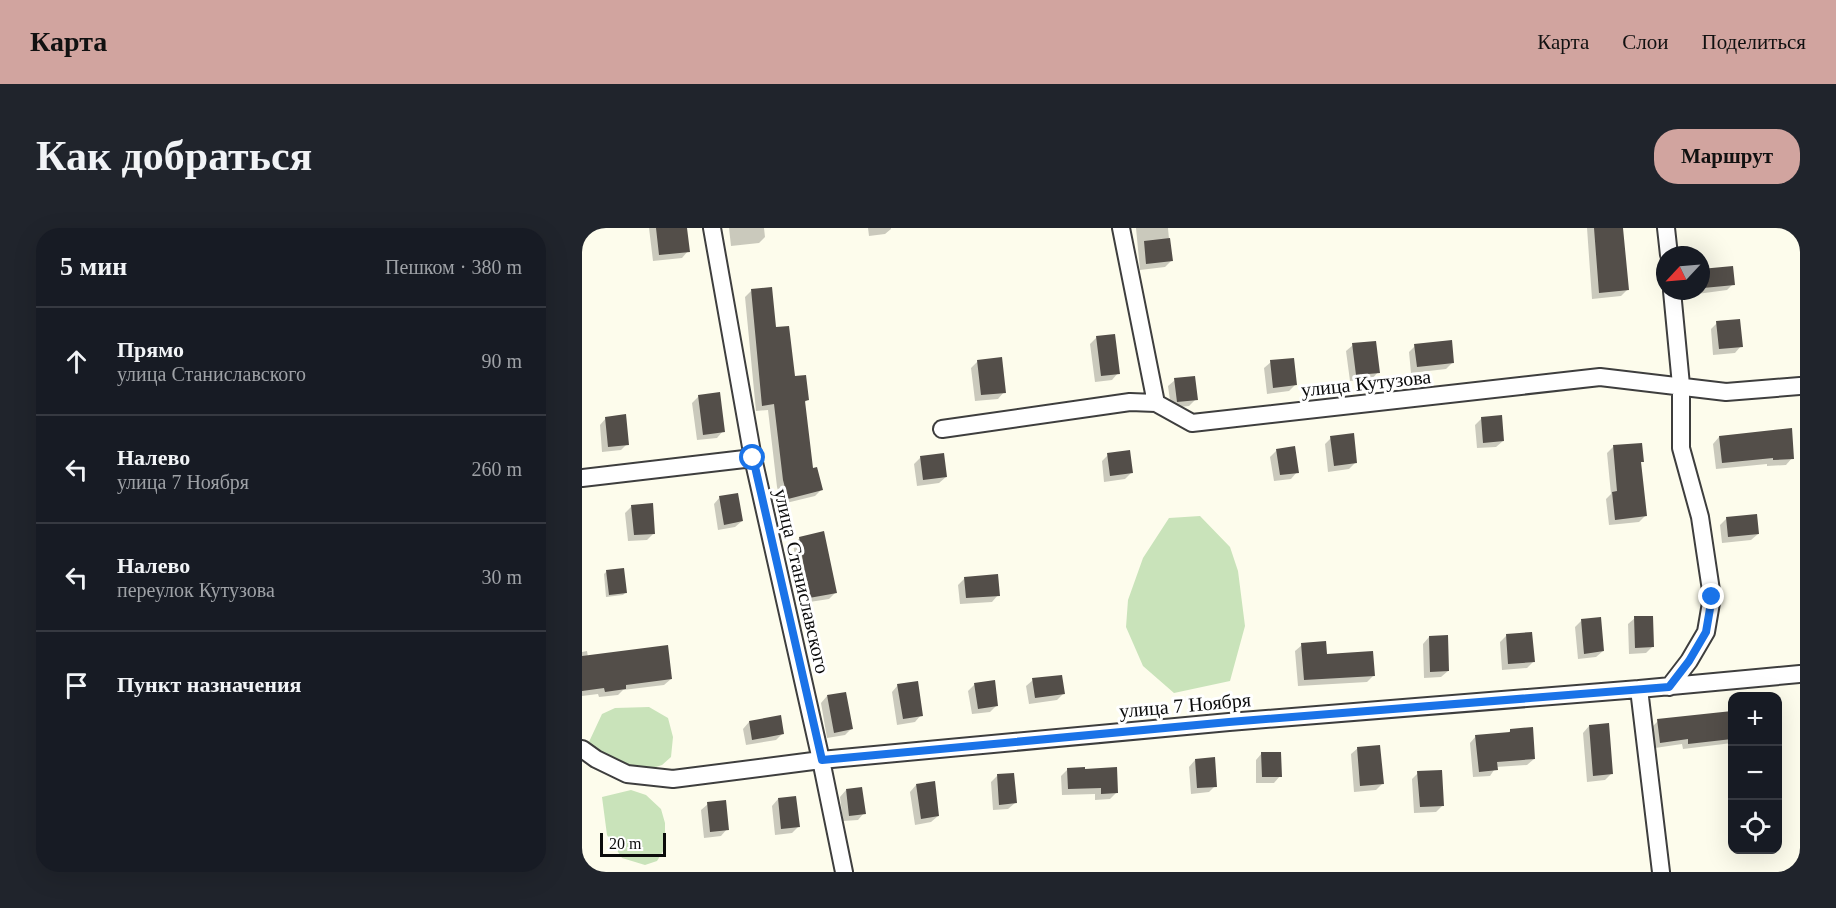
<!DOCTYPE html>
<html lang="ru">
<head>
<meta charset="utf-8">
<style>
	body { margin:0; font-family:"Times New Roman",serif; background:#20242c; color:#f1f3f6 }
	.controls { position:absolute; right:18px; bottom:18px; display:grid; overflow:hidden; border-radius:12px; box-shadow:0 6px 24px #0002 }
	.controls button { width:54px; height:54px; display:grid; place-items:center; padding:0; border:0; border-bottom:2px solid #363941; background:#171b24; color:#f1f3f6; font:30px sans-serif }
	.compass { position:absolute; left:1074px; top:18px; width:54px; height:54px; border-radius:50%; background:#171b24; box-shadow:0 6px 24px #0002; rotate:244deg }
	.scale { position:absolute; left:18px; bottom:15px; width:66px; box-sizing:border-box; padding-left:6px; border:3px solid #0b0b0b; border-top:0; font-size:16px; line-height:21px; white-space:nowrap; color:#0b0b0b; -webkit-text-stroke:4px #fff; paint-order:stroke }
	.stop { position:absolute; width:18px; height:18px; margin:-14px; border:4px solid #1a73e8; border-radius:50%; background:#fff }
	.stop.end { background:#1a73e8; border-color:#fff; box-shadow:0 2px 6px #0008 }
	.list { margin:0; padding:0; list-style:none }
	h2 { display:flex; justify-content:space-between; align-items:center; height:78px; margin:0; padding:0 24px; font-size:26px }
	h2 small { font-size:20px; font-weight:400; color:#9ea1a6 }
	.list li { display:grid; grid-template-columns:39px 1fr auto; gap:18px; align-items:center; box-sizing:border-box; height:108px; padding:0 24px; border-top:2px solid #363941 }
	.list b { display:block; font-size:22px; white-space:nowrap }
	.list p { margin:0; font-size:20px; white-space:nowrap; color:#9ea1a6 }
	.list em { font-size:20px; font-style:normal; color:#9ea1a6 }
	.icon { flex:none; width:33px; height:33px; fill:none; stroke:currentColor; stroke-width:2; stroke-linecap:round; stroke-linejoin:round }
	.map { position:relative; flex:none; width:1218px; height:644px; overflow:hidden; border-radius:24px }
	header { display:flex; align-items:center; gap:36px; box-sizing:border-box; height:84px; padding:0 30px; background:#d1a49f; color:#111 }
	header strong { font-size:28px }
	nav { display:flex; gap:33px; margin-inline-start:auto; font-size:21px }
	.intro { display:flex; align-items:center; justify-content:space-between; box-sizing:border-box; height:144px; padding:0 36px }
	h1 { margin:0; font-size:42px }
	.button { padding:15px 27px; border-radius:24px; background:#d1a49f; color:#111; font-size:21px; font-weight:700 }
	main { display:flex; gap:36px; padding:0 36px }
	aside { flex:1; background:#171b24; border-radius:24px; box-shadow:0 6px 24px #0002 }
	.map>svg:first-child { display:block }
</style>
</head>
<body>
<header>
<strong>Карта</strong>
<nav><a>Карта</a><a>Слои</a><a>Поделиться</a></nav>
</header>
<div class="intro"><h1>Как добраться</h1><a class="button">Маршрут</a></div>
<main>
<aside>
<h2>5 мин<small>Пешком · 380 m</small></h2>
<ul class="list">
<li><svg class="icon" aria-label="ahead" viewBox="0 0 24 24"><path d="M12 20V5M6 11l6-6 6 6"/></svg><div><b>Прямо</b><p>улица Станиславского</p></div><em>90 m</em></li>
<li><svg class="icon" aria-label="left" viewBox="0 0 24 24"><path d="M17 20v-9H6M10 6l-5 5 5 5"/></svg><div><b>Налево</b><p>улица 7 Ноября</p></div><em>260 m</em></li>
<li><svg class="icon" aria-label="left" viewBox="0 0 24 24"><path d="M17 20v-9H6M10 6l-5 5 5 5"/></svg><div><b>Налево</b><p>переулок Кутузова</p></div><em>30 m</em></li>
<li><svg class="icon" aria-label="arrive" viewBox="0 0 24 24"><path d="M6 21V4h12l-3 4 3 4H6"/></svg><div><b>Пункт назначения</b></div></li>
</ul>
</aside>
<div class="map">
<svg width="1218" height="644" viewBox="0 0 1218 644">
	<rect width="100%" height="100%" fill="#fdfcec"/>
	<!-- green -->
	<path fill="#c9e3ba" d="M 618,288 L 648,319 L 656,343 L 663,398 L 648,453 L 592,465 L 561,438 L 544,399 L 546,372 L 561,330 L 587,290 Z
		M 67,479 L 86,490 L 91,509 L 89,529 L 80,537 L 65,542 L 33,537 L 6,516 L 20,486 L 33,480 Z
		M 49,562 L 64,567 L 79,581 L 83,595 L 83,620 L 75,633 L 63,637 L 40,630 L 25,607 L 20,569 Z"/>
	<!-- shadow -->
	<path fill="#0003" d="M 67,0 L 103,0 L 106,23 L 100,30 L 71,33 Z
		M 147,0 L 182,0 L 183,9 L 177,15 L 149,18 Z
		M 286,0 L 309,0 L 309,1 L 303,6 L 287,8 Z
		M 554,0 L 586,0 L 589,33 L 583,39 L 558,42 Z
		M 1005,0 L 1040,0 L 1046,61 L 1039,68 L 1010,71 Z
		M 1120,42 L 1151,56 L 1145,62 L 1115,66 L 1115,63 L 1119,63 Z
		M 169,63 L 193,101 L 211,150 L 225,172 L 222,175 L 230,242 L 239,262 L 233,268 L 200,276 L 195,259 L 186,182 L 174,183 L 163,69 Z
		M 1135,95 L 1159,118 L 1153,125 L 1131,127 L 1129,101 Z
		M 515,109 L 536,145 L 530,152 L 513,154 L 508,116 Z
		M 771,117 L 796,144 L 790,151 L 768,153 L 764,123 Z
		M 833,118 L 870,135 L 864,141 L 829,145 L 827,124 Z
		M 396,133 L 422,164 L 416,171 L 393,173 L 389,140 Z
		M 689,134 L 713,157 L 707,163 L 685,166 L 682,140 Z
		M 593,152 L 614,171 L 607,178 L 589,180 L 586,158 Z
		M 117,168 L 141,203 L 135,210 L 115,212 L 110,175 Z
		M 24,190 L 45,216 L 39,222 L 20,224 L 18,197 Z
		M 900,190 L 921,213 L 914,219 L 895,220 L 893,197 Z
		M 1137,209 L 1210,230 L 1204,237 L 1185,238 L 1185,236 L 1134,241 L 1131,216 Z
		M 749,210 L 774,234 L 767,241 L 746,244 L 743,216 Z
		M 1031,219 L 1060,233 L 1058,236 L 1064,287 L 1057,294 L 1027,297 L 1024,271 L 1029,266 L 1025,225 Z
		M 695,222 L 715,244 L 709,251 L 692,253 L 688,229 Z
		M 526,227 L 549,245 L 543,251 L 522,254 L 520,233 Z
		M 339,229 L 364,249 L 357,255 L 335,258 L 332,236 Z
		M 138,269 L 160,293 L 153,299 L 136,302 L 132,276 Z
		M 50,278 L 72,305 L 65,312 L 46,313 L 43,285 Z
		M 1145,290 L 1176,306 L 1169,312 L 1140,315 L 1138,297 Z
		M 218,310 L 254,364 L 247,371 L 221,375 L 211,316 Z
		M 25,343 L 44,364 L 41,367 L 24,369 L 22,346 Z
		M 383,350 L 416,367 L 410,374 L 378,376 L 376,357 Z
		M 1053,390 L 1070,419 L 1064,425 L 1047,426 L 1046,396 Z
		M 999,393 L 1021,423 L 1014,429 L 996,431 L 993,399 Z
		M 924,408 L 952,433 L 945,440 L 920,442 L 918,414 Z
		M 847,409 L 866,443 L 859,449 L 842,450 L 841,416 Z
		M 720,417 L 743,428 L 791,448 L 785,454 L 716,458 L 713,423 Z
		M 5,423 L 6,429 L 89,451 L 82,457 L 41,462 L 36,467 L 17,469 L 16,466 L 0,468 L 0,424 Z
		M 451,452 L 481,466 L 475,472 L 447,476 L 444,458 Z
		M 393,456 L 415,477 L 408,484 L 390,486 L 386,463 Z
		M 316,457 L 339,487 L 333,494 L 315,497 L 310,464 Z
		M 245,468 L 269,501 L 263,507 L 245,510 L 239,475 Z
		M 1150,484 L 1150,515 L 1101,521 L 1100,516 L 1073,520 L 1070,499 L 1076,493 Z
		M 167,494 L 200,506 L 194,512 L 164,517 L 161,501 Z
		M 1007,498 L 1029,546 L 1023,552 L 1005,554 L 1001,505 Z
		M 929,502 L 952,531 L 945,537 L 914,539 L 908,548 L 891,549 L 888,515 L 894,508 L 926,505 Z
		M 776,520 L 800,556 L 794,562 L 772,564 L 769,526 Z
		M 680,525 L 698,548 L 692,555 L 674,555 L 674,532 Z
		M 613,532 L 633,558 L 627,564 L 609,566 L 607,539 Z
		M 486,541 L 534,565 L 528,571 L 513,572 L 513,566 L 480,567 L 479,548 Z
		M 836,545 L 861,577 L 854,584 L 832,585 L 830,551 Z
		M 415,548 L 433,575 L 426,581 L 411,582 L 409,554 Z
		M 334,557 L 356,588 L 349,594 L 333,597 L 328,564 Z
		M 264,562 L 282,585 L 276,592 L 261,593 L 258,569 Z
		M 196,571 L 216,599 L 210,605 L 193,607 L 190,578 Z
		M 126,576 L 145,601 L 139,608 L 122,610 L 119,582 Z"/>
	<!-- building -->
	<path fill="#534e49" d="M 74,0 L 105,0 L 108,24 L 77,27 Z
		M 1012,0 L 1041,0 L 1047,62 L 1017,65 Z
		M 588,10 L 591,33 L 564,36 L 562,13 Z
		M 1151,38 L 1153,57 L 1121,60 L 1119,41 Z
		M 190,59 L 194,99 L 207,98 L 213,148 L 224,147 L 227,172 L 223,173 L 231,240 L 235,239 L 241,262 L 206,271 L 201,252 L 192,176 L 180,178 L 169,61 Z
		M 1158,91 L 1161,119 L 1137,121 L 1134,93 Z
		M 533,106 L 538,146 L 519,148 L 514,108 Z
		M 870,112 L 872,135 L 835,139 L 832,116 Z
		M 794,113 L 798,145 L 774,147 L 770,115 Z
		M 420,129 L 424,165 L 399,167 L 395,132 Z
		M 712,130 L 715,157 L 691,160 L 688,132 Z
		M 613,148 L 616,172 L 595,174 L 592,150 Z
		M 138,164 L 143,204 L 121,207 L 116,167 Z
		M 44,186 L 47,217 L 26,219 L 23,189 Z
		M 920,187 L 922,213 L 901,215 L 899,189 Z
		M 1210,200 L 1212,231 L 1191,232 L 1191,230 L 1140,235 L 1137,208 Z
		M 772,205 L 775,235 L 752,238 L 748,208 Z
		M 1060,215 L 1062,234 L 1059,234 L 1065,288 L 1033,292 L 1030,264 L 1035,263 L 1031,217 Z
		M 713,218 L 717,245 L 698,247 L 694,221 Z
		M 548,222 L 551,245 L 528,248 L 525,225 Z
		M 362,225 L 365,249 L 341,252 L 338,228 Z
		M 156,265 L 161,293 L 142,297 L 137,268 Z
		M 71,275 L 73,306 L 52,307 L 49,277 Z
		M 1175,286 L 1177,306 L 1146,309 L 1144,289 Z
		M 242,303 L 255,365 L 227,370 L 217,309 Z
		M 42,340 L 45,365 L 27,367 L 24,342 Z
		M 416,346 L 418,368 L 384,370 L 382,349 Z
		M 1052,388 L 1071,388 L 1072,419 L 1053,420 Z
		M 1019,389 L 1022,423 L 1002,426 L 999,391 Z
		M 950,404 L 953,434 L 926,436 L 924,406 Z
		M 866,407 L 867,443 L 848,444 L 847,408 Z
		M 744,413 L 745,426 L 791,423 L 793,448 L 722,452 L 719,415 Z
		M 86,417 L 90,451 L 44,457 L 44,461 L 23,464 L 22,460 L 0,463 L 0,428 Z
		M 480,447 L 483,466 L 453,470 L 450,450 Z
		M 413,452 L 416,478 L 396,481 L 392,455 Z
		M 336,453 L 341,488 L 321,491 L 315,456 Z
		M 264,464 L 271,501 L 252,505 L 245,467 Z
		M 1150,483 L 1150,511 L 1106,516 L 1106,511 L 1078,515 L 1075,491 Z
		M 199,487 L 202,506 L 170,512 L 167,493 Z
		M 1027,495 L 1031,546 L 1011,548 L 1007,497 Z
		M 951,499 L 953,531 L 915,534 L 916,542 L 897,544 L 893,507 L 928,504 L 928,501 Z
		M 798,517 L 802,556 L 778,558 L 775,519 Z
		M 679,524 L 699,524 L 700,549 L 680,549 Z
		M 633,529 L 635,559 L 615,560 L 613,531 Z
		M 503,539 L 503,541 L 535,539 L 536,565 L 519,566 L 519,560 L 486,561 L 485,540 Z
		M 860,542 L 862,578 L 838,579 L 835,543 Z
		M 432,545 L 435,575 L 417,577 L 415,546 Z
		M 353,553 L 357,588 L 339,591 L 334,556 Z
		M 280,559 L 284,586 L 267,588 L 264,561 Z
		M 214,568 L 218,599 L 199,601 L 196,570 Z
		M 144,572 L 147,602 L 128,604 L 125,574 Z"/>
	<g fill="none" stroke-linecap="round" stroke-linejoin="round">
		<!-- minor casing -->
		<g stroke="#3e3e3e" stroke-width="20">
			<path id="minor" d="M 130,0 L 171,230 L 239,532 L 262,644
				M 539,0 L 574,175
				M 1084,0 L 1087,27
				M 360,201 L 548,174 L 574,175 L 610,195 L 1018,149 L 1144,164 L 1218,158
				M 0,250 L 171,230
				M 1087,459 L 1107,433 L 1124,404 L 1130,369 L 1118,289 L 1099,220 L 1099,157 L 1090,63
				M 1057,461 L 1079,644
				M 0,521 L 14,531 L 45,546 L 91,551 L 239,532 L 647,494 L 1057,461 L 1218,446"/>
		</g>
		<!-- minor -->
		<use href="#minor" stroke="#fff" stroke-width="16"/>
	</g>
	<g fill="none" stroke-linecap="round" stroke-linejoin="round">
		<!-- route -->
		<path stroke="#1a73e8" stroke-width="8" d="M 171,230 L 240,532 L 647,494 L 1087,459 L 1107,433 L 1124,404 L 1130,369"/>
	</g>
	<g text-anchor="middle" stroke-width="6" stroke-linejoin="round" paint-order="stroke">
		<!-- street labels -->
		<g font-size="20" fill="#0b0b0b" stroke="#fff">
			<text transform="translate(784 155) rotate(-6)" y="7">улица Кутузова</text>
			<text transform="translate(220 353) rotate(77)" y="7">улица Станиславского</text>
			<text transform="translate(603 477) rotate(-5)" y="7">улица 7 Ноября</text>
		</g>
	</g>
</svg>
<div class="controls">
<button>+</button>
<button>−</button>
<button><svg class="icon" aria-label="locate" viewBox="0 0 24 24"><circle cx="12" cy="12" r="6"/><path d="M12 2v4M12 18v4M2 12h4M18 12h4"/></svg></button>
</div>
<svg class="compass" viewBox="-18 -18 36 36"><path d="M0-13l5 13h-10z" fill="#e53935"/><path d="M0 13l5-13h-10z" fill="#9ea1a6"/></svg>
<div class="scale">20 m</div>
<div class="stop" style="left:171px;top:230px"></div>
<div class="stop end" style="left:1130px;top:369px"></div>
</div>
</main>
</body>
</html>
